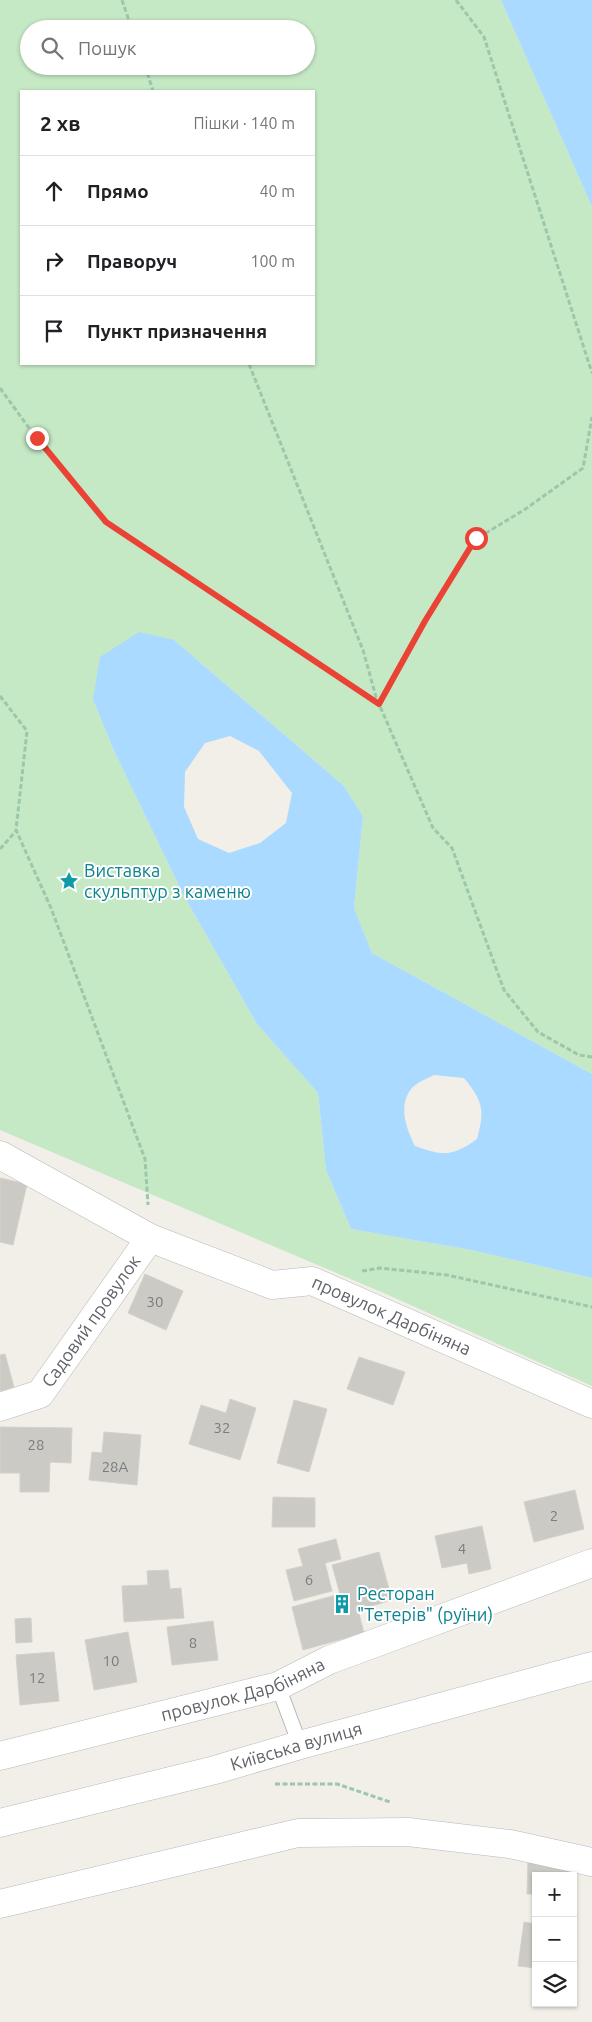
<!DOCTYPE html>
<html lang="uk">
<head>
<meta charset="utf-8">
<style>
	body { margin:0; font-family:Ubuntu,sans-serif; background:#f2f2f2; color:#202124 }
	.controls { position:absolute; right:15px; bottom:15px; display:grid; overflow:hidden; border-radius:0px; box-shadow:0 1px 4px #0004 }
	.controls button { width:45px; height:45px; display:grid; place-items:center; padding:0; border:0; border-bottom:1px solid #e0e0e0; background:#fff; color:#202124; font:25px sans-serif }
	.stop { position:absolute; width:15px; height:15px; margin:-11px; border:4px solid #ea4335; border-radius:50%; background:#fff }
	.stop.end { background:#ea4335; border-color:#fff; box-shadow:0 1px 5px #0008 }
	.list { margin:0; padding:0; list-style:none }
	h2 { display:flex; justify-content:space-between; align-items:center; height:65px; margin:0; padding:0 20px; font-size:21px }
	h2 small { font-size:16px; font-weight:400; color:#757577 }
	.list li { display:grid; grid-template-columns:32px 1fr auto; gap:15px; align-items:center; box-sizing:border-box; height:70px; padding:0 20px; border-top:1px solid #e0e0e0 }
	.list b { display:block; font-size:19px; white-space:nowrap }
	.list em { font-size:16px; font-style:normal; color:#757577 }
	.icon { flex:none; width:28px; height:28px; fill:none; stroke:currentColor; stroke-width:2; stroke-linecap:round; stroke-linejoin:round }
	.map { position:relative; flex:none; width:592px; height:2022px; overflow:hidden }
	.search { position:absolute; background:#fff; box-shadow:0 1px 4px #0004; left:20px; top:20px; width:295px; height:55px; display:flex; align-items:center; gap:12px; box-sizing:border-box; padding:0 18px; border-radius:28px; color:#757577; font-size:19px }
	.panel { position:absolute; background:#fff; box-shadow:0 1px 4px #0004; left:20px; top:90px; width:295px; height:275px; border-radius:0px }
	.map>svg:first-child { display:block }
</style>
</head>
<body>
<div class="map">
<svg width="592" height="2022" viewBox="0 0 592 2022">
	<rect width="100%" height="100%" fill="#f1efe8"/>
	<!-- green -->
	<path fill="#c5e8c5" fill-rule="evenodd" d="M 0,0 L 501,0 L 592,207 L 592,1074 L 372,953 L 354,908 L 363,816 L 344,786 L 174,640 L 93,700 L 115,753 L 184,896 L 257,1024 L 318,1093 L 326,1170 L 351,1229 L 471,1250 L 592,1278 L 592,1386 L 386,1294 L 0,1130 ZM 29,29 L 306,29 L 306,66 L 29,66 ZM 21,91 L 314,91 L 314,364 L 21,364 Z"/>
	<!-- water -->
	<path fill="#aadaff" fill-rule="evenodd" d="M 501,0 L 592,0 L 592,207 Z
		M 139,632 L 174,640 L 344,786 L 363,816 L 354,908 L 372,953 L 592,1074 L 592,1278 L 471,1250 L 351,1229 L 326,1170 L 318,1093 L 257,1024 L 184,896 L 115,753 L 93,700 L 100,657 ZM 230,736 L 259,751 L 292,793 L 286,823 L 260,843 L 229,853 L 198,839 L 184,807 L 185,772 L 205,743 ZM 434,1075 L 464,1078 C 483,1101 485,1110 477,1139 C 452,1157 443,1156 415,1146 C 406,1128 397,1104 413,1087 C 418,1082 428,1078 434,1075 Z"/>
	<!-- building -->
	<path fill="#cccac5" stroke="#d6d1c6" d="M 0,1178 L 27,1184 L 13,1245 L 0,1242 Z
		M 145,1274 L 183,1291 L 166,1330 L 128,1313 Z
		M 5,1354 L 14,1387 L 0,1391 L 0,1355 Z
		M 359,1357 L 405,1372 L 393,1405 L 347,1389 Z
		M 230,1399 L 256,1408 L 240,1460 L 189,1444 L 201,1405 L 226,1413 Z
		M 294,1400 L 327,1409 L 309,1472 L 277,1463 Z
		M 0,1427 L 72,1428 L 71,1463 L 50,1462 L 49,1492 L 20,1492 L 20,1473 L 0,1473 Z
		M 104,1432 L 141,1435 L 137,1485 L 89,1480 L 92,1452 L 102,1453 Z
		M 575,1490 L 584,1529 L 534,1542 L 524,1502 Z
		M 273,1497 L 315,1498 L 315,1527 L 272,1527 Z
		M 482,1526 L 491,1569 L 469,1574 L 467,1563 L 442,1568 L 435,1536 Z
		M 336,1539 L 341,1559 L 325,1563 L 332,1591 L 294,1601 L 286,1570 L 303,1566 L 298,1549 Z
		M 379,1552 L 392,1600 L 358,1610 L 364,1633 L 303,1650 L 292,1607 L 340,1594 L 332,1565 Z
		M 168,1570 L 170,1589 L 181,1588 L 184,1618 L 124,1622 L 122,1586 L 148,1585 L 147,1571 Z
		M 31,1618 L 32,1642 L 16,1643 L 15,1619 Z
		M 213,1621 L 218,1660 L 172,1665 L 167,1627 Z
		M 128,1632 L 137,1682 L 94,1690 L 85,1640 Z
		M 54,1652 L 59,1701 L 20,1705 L 16,1655 Z
		M 528,1861 L 573,1863 L 573,1876 L 536,1876 L 536,1894 L 527,1894 Z
		M 524,1922 L 536,1924 L 536,1968 L 518,1966 Z"/>
	<g fill="none" stroke-linecap="round" stroke-linejoin="round">
		<!-- lane casing -->
		<g stroke="#b5b8bc" stroke-width="16">
			<path id="lane" d="M 278,1686 L 300,1745"/>
		</g>
		<!-- street casing -->
		<g stroke="#b5b8bc" stroke-width="29">
			<g id="street">
				<path id="s1" d="M 0,1155 L 150,1238 L 272,1285 L 312,1281 L 592,1404"/>
				<path id="s2" d="M 0,1407 L 40,1394 L 150,1238"/>
				<path id="s3" d="M 0,1756 L 278,1686 L 329,1660 L 592,1563"/>
				<path d="M 0,1904 L 298,1833 L 408,1832 L 510,1844 L 592,1862"/>
			</g>
		</g>
		<!-- secondary casing -->
		<g stroke="#b6babf" stroke-width="29">
			<g id="secondary">
				<path id="s4" d="M 0,1823 L 215,1770 L 300,1745 L 592,1666"/>
			</g>
		</g>
		<!-- path -->
		<path stroke="#9cc7a9" stroke-width="3" stroke-dasharray="5 2.5" stroke-linecap="butt" d="M 122,0 L 132,29
			M 456,0 L 484,37 L 592,373
			M 145,66 L 153,91
			M 249,364 L 363,650 L 378,704
			M 0,388 L 37,439 L 106,522 L 379,704 L 433,828 L 452,848 L 504,990 L 538,1032 L 579,1055 L 592,1057
			M 0,696 L 27,731 L 16,830 L 51,908 L 145,1159 L 148,1205
			M 379,704 L 425,621 L 476,539 L 524,510 L 583,468 L 592,417
			M 0,849 L 16,831
			M 362,1271 L 380,1268 L 447,1275 L 592,1307
			M 275,1784 L 337,1784 L 390,1802"/>
		<!-- lane -->
		<use href="#lane" stroke="#fff" stroke-width="14"/>
		<!-- street -->
		<use href="#street" stroke="#fff" stroke-width="28"/>
		<!-- secondary -->
		<use href="#secondary" stroke="#fff" stroke-width="28"/>
	</g>
	<g fill="none" stroke-linecap="round" stroke-linejoin="round">
		<!-- route -->
		<path stroke="#ea4335" stroke-width="6" d="M 37,438 L 106,522 L 379,704 L 425,621 L 476,538"/>
	</g>
	<!-- icons -->
	<defs>
		<g id="sight-bare" transform="scale(1.5)"><path d="M0-6L1.8-2.2L6-1.7L2.9 1.2L3.7 5.4L0 3.3L-3.7 5.4L-2.9 1.2L-6-1.7L-1.8-2.2Z" fill="#0f9aa8" stroke="#fff" stroke-width="2.5" paint-order="stroke"/></g>
		<g id="building-bare" transform="scale(1.5)"><path d="M-4-6H4V6H1V3H-1V6H-4ZM-2.5-4.3h1.7v1.8h-1.7ZM.8-4.3h1.7v1.8H.8ZM-2.5-1h1.7V.8h-1.7ZM.8-1h1.7V.8H.8Z" fill="#0f9aa8" stroke="#fff" stroke-width="2.5" paint-order="stroke"/></g>
	</defs>
	<g fill-rule="evenodd">
		<use href="#sight-bare" x="69" y="881"/>
		<use href="#building-bare" x="342" y="1604"/>
	</g>
	<g text-anchor="middle" stroke-width="4" stroke-linejoin="round" paint-order="stroke">
		<!-- number labels -->
		<g font-size="15" fill="#7a7d7f">
			<text x="155" y="1307">30</text>
			<text x="222" y="1433">32</text>
			<text x="36" y="1450">28</text>
			<text x="115" y="1472">28А</text>
			<text x="554" y="1521">2</text>
			<text x="462" y="1554">4</text>
			<text x="309" y="1585">6</text>
			<text x="193" y="1648">8</text>
			<text x="111" y="1666">10</text>
			<text x="37" y="1683">12</text>
		</g>
		<!-- culture labels -->
		<g font-size="18" fill="#0d838f" stroke="#fff" text-anchor="start">
			<text x="84" y="877">Виставка<tspan x="84" dy="21">скульптур з каменю</tspan></text>
			<text x="357" y="1600">Ресторан<tspan x="357" dy="21">"Тетерів" (руїни)</tspan></text>
		</g>
		<!-- street labels -->
		<g font-size="18" fill="#5f6368" stroke="#fff">
			<text dy="6" stroke="none"><textPath href="#s1" startOffset="429">провулок Дарбіняна</textPath></text>
			<text dy="6" stroke="none"><textPath href="#s2" startOffset="131">Садовий провулок</textPath></text>
			<text dy="6" stroke="none"><textPath href="#s3" startOffset="252">провулок Дарбіняна</textPath></text>
			<text dy="6" stroke="none"><textPath href="#s4" startOffset="306">Київська вулиця</textPath></text>
		</g>
	</g>
</svg>
<div class="controls">
<button>+</button>
<button>−</button>
<button><svg class="icon" aria-label="layers" viewBox="0 0 24 24"><path d="M12 4l9 5-9 5-9-5zM3 14l9 5 9-5"/></svg></button>
</div>
<div class="stop" style="left:476px;top:538px"></div>
<div class="stop end" style="left:37px;top:438px"></div>
<div class="search"><svg class="icon" aria-label="search" viewBox="0 0 24 24"><circle cx="10" cy="10" r="6"/><path d="M15 15l6 6"/></svg>Пошук</div>
<section class="panel">
<h2>2 хв<small>Пішки · 140 m</small></h2>
<ul class="list">
<li><svg class="icon" aria-label="ahead" viewBox="0 0 24 24"><path d="M12 20V5M6 11l6-6 6 6"/></svg><div><b>Прямо</b></div><em>40 m</em></li>
<li><svg class="icon" aria-label="right" viewBox="0 0 24 24"><path d="M7 20v-9h11M14 6l5 5-5 5"/></svg><div><b>Праворуч</b></div><em>100 m</em></li>
<li><svg class="icon" aria-label="arrive" viewBox="0 0 24 24"><path d="M6 21V4h12l-3 4 3 4H6"/></svg><div><b>Пункт призначення</b></div></li>
</ul>
</section>
</div>
</body>
</html>
